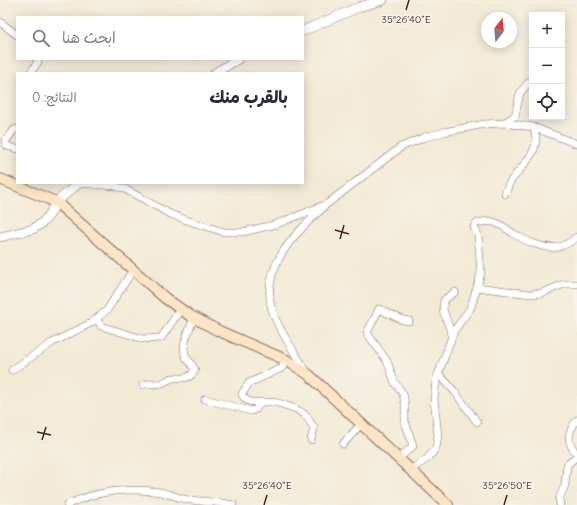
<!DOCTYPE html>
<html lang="ar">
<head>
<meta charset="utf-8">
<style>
	body { margin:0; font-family:Delius,"Playpen Sans Arabic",sans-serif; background:#f2f2f3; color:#2b2b33; direction:rtl }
	.controls { position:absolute; right:12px; top:12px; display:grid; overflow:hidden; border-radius:0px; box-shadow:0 2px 10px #0003 }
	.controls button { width:36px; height:36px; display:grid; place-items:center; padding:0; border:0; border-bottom:1px solid #e1e1e2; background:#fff; color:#2b2b33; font:20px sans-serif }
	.compass { position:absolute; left:481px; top:12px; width:36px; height:36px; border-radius:50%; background:#fff; box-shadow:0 2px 10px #0003; rotate:16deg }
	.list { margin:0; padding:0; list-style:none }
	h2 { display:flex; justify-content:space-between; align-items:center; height:52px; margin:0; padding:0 16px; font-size:17px }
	h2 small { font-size:13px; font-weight:400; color:#7c7c81 }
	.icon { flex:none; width:22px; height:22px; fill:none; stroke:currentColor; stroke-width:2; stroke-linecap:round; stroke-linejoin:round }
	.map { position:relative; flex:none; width:577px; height:505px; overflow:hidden; direction:ltr }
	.search { position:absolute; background:#fff; box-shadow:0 2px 10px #0003; left:16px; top:16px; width:288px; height:44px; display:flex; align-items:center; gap:10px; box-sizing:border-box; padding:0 14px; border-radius:0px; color:#7c7c81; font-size:15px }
	.panel { position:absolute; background:#fff; box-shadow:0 2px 10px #0003; left:16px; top:72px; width:288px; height:112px; border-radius:0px; direction:rtl }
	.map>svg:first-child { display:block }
</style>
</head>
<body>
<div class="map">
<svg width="577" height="505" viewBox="0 0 577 505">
	<rect width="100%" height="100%" fill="#f7f3e8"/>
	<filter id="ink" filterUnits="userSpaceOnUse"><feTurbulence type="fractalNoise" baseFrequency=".025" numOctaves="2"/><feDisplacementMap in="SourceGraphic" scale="8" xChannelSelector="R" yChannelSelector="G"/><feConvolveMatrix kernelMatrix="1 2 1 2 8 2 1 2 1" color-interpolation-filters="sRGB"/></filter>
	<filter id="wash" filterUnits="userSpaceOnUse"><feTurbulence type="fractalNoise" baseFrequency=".012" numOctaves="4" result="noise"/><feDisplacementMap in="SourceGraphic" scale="16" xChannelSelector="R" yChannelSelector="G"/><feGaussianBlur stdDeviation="0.9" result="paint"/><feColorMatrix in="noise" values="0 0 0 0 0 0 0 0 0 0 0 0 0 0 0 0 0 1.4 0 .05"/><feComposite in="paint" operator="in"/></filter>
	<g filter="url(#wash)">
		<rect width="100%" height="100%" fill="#f2ead4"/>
	</g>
	<g filter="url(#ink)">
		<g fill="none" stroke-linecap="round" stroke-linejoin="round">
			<!-- minor casing -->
			<g stroke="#856666" stroke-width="8">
				<path id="minor" d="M 0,22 L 17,35
					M 30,73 L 38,62 L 37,59
					M 505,122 L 515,116 L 520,93 L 529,82
					M 17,129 L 14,130 L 5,142 L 7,146 L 17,149
					M 79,183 L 115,186 L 125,189 L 170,214 L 192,222 L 224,232 L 243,232 L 277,224 L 327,204 L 401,147 L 425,137 L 444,132 L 485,124 L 503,123 L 533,127 L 577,144
					M 505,194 C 507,190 508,185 510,182 C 522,165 544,150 533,127
					M 477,287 L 530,294 L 542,293 L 564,284 L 577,284
					M 97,319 L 101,326 L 143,339 L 161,338 L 181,309
					M 452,335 L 443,310 L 444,300 L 455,292
					M 286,360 L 282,368 L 249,383 L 242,394 C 247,406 259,401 270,402 C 278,402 299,409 305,415 C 309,419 311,424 314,428 L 311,440
					M 12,370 L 52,343 L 91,323 L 107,310 L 133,270
					M 307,372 C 297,356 277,328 272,310 C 260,267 295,233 324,207
					M 439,374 L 455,392 L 477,422
					M 143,385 C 149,382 155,385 162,383 C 166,382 169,378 173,378 C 183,377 189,381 195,370 C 193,365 189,362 186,357 C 180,345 190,329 194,318
					M 205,399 L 251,411 L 256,409 L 260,403
					M 577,420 C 567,433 566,442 577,454
					M 343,444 L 361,424
					M 398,459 L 413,446 L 405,421 L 405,404 L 403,394 L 395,383 L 387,361 L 367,333 L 379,309 L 403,320 L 409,321
					M 410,470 L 427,459 L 436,448 L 438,435 L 434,400 L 436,380 L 454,331 L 471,307 L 481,273 L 478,235 L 474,227 L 475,224 C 493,217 501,225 514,234 C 525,241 546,250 558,247 C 565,246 572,241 577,237
					M 67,505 C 94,491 131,487 160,492 C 171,494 180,499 190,500 C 205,502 217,501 233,505
					M 560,505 L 559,499 L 565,485 L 567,465 L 577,456"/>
			</g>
			<!-- tertiary casing -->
			<g stroke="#856666" stroke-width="10">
				<path id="tertiary" d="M 303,31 L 359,7 L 383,0
					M 215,73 L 238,59
					M 0,237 L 33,229 L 42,223 L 50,214 L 56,202 L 79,183"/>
			</g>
			<!-- secondary casing -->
			<g stroke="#856666" stroke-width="12">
				<path id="secondary" d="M 0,179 L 56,202 L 165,298 L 189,315 L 219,331 L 286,360 L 308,374 L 448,505"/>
			</g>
			<!-- minor -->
			<use href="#minor" stroke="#fff" stroke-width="7"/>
			<!-- tertiary -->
			<use href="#tertiary" stroke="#fff" stroke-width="9"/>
			<!-- secondary -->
			<use href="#secondary" stroke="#fce5c4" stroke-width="10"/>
		</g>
	</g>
	<!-- ticks -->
	<path fill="none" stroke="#4a1f2b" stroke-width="1.5" d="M 406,10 L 409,0M 335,230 L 349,234M 340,239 L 344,225M 37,432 L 51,435M 42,440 L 46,427M 264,505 L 267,495M 504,505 L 507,495"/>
	<g font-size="10" text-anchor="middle" fill="#4a1f2b" stroke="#f7f3e8" stroke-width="4" stroke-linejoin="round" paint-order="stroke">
		<text x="406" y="23">35°26'40"E</text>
		<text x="267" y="489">35°26'40"E</text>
		<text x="507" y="489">35°26'50"E</text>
	</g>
</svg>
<div class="controls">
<button>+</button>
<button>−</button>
<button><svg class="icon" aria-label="locate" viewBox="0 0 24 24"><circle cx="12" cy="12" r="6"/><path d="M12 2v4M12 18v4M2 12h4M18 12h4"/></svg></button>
</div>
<svg class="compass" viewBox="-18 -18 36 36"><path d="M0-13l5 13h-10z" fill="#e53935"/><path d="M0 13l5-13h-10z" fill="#7c7c81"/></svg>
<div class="search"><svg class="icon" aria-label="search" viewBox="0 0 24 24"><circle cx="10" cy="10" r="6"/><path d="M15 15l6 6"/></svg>ابحث هنا</div>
<section class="panel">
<h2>بالقرب منك<small>النتائج: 0</small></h2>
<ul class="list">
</ul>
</section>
</div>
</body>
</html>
